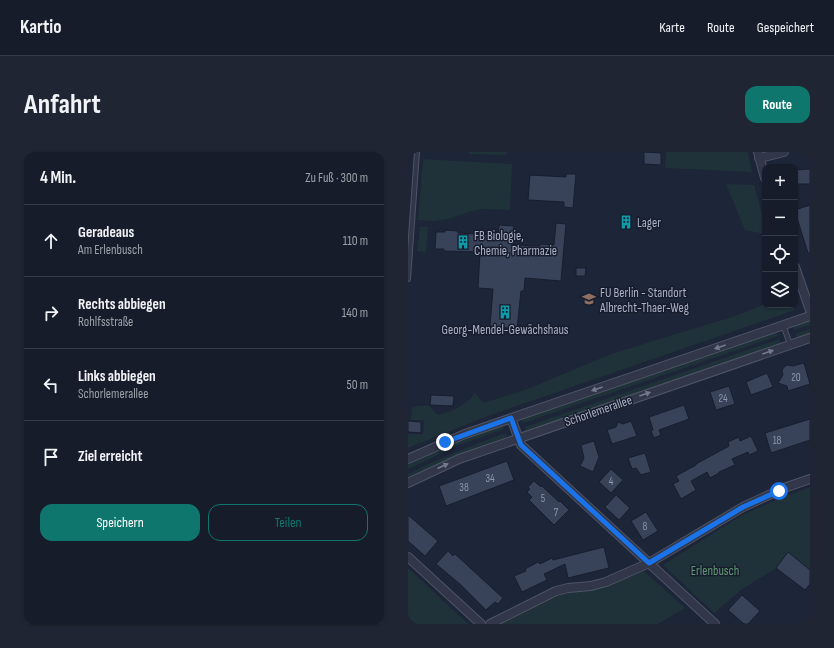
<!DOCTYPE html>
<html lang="de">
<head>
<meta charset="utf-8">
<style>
	body { margin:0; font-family:"Sofia Sans Condensed",sans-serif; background:#1f2532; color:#f1f3f6 }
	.controls { position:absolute; right:12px; top:12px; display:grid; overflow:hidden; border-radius:8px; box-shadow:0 1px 3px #0004 }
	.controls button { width:36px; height:36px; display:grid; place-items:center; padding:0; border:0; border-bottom:1px solid #353a47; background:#161c2a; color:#f1f3f6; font:20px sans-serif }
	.stop { position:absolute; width:12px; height:12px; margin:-9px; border:3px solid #1a73e8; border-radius:50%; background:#fff }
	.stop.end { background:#1a73e8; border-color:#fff; box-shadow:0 1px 4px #0008 }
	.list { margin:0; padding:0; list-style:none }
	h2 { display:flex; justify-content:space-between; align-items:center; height:52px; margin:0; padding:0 16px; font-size:17px }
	h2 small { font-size:13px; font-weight:400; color:#9ea1a8 }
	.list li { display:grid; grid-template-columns:26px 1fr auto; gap:12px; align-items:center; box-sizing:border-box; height:72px; padding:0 16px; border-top:1px solid #353a47 }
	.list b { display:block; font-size:15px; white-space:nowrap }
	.list p { margin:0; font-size:13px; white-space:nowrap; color:#9ea1a8 }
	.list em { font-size:13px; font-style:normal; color:#9ea1a8 }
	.actions { display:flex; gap:8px; padding:12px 16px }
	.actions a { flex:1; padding:9px 0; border:1px solid #0f766e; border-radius:12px; text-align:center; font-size:14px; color:#0f766e }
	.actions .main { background:#0f766e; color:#fff }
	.icon { flex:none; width:22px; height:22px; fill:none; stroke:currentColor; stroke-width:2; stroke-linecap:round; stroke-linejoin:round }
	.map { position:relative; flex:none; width:402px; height:472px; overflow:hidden; border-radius:12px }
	header { display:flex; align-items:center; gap:24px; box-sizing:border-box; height:56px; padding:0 20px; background:#161c2a; border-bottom:1px solid #353a47 }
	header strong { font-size:19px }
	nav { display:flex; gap:22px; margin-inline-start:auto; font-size:14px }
	.intro { display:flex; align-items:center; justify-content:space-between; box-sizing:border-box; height:96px; padding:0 24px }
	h1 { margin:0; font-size:28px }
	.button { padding:10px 18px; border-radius:12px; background:#0f766e; color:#fff; font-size:14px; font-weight:700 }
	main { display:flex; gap:24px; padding:0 24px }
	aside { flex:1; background:#161c2a; border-radius:12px; box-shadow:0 1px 3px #0004 }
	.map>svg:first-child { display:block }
</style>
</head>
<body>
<header>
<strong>Kartio</strong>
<nav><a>Karte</a><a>Route</a><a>Gespeichert</a></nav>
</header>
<div class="intro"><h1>Anfahrt</h1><a class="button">Route</a></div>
<main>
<aside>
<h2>4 Min.<small>Zu Fuß · 300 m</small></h2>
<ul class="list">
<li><svg class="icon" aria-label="ahead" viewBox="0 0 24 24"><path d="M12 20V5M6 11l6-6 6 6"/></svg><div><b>Geradeaus</b><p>Am Erlenbusch</p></div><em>110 m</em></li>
<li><svg class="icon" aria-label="right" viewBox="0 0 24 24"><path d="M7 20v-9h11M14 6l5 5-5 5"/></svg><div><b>Rechts abbiegen</b><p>Rohlfsstraße</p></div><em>140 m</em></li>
<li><svg class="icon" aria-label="left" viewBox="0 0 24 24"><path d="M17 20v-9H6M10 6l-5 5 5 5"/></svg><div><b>Links abbiegen</b><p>Schorlemerallee</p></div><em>50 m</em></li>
<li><svg class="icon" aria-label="arrive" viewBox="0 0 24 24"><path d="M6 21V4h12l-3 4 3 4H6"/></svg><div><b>Ziel erreicht</b></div></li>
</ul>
<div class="actions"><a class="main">Speichern</a><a>Teilen</a></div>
</aside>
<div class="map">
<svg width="402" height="472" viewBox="0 0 402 472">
	<rect width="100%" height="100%" fill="#1d2538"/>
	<!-- green -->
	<path fill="#1f3239" d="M 61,0 L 99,0 L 98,3 L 61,2 Z
		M 258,0 L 340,0 L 344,20 L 257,16 Z
		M 15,7 L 104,12 L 102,58 L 75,57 L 64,59 L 40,67 L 25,69 L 10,68 Z
		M 318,32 L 346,33 L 357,72 L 357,82 L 337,78 Z
		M 12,75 L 20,75 L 18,100 L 9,99 Z
		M 357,152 L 385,153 L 387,158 L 77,265 L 0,296 L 0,282 L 15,282 L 16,268 L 3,268 L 4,256 L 9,254 L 21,254 L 30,263 C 44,259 58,254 67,241 L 75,251 L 117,238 L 203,202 L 327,164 Z
		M 402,168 L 402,173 L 386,178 L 385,174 Z
		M 402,177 L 402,182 L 389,186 L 387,182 Z
		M 368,180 L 370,184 L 115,271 L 114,267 Z
		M 371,187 L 373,192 L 118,279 L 117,275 Z
		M 95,273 L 96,277 L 51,293 L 0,317 L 0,312 C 31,297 63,285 95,273 Z
		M 98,281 L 99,285 L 52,303 L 0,327 L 0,322 C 32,306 64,293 98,281 Z
		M 402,335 L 402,418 L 380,400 L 368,416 L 333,438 L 306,461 L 255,413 L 334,363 L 378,344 Z
		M 0,416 L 60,472 L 0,472 Z
		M 236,419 L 277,456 L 250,472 L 92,472 L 154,442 L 196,435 Z"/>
	<!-- building -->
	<path fill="#384259" stroke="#181e2f" d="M 236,0 L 253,1 L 253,13 L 236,12 Z
		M 402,17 L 402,32 L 387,32 L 387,18 Z
		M 158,22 L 168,22 L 165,56 L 156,55 L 156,50 L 120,48 L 122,23 L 158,25 Z
		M 402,53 L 402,101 L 400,101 L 389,66 L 387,67 L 387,58 Z
		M 148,71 L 158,72 L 153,129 L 117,126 L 116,139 L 113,139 L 109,177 L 82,174 L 85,137 L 70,136 L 72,100 L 36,99 L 36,97 L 27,97 L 28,80 L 37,80 L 37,78 L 50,79 L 50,81 L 90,83 L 91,73 L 106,74 L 104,93 L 132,94 L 132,92 L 146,93 Z
		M 168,116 L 178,116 L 177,124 L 168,124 Z
		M 396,211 L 402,232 L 380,239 L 379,234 L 370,231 L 375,223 L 374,218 L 377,214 L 380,213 L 385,214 Z
		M 359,221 L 365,235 L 343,243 L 338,230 Z
		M 321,234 L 327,252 L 308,258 L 302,240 Z
		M 23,243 L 46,244 L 45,254 L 22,253 Z
		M 276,253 L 281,267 L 251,278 L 253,283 L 246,286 L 243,279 L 245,278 L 241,265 Z
		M 402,267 L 402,288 L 363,301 L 357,281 Z
		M 0,269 L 13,270 L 13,281 L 0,280 Z
		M 223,269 L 229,284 L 204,292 L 199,278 L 208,275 L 210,270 L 215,272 Z
		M 343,284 L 350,299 L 341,303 L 340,300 L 324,307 L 327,313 L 311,320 L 311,321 L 302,326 L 299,320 L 283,329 L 288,338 L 273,347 L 265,332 L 271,329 L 268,324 L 288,313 L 288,312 L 321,294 L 320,290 L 331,285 L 332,289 Z
		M 186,289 L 191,305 L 185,320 L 172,314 L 176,306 L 173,293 Z
		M 237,301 L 243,320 L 233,323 L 228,316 L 224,317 L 220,306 Z
		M 99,309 L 106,328 L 38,354 L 31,334 Z
		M 203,317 L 215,328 L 203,341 L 191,330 Z
		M 126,329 L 133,335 L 134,334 L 151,350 L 152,349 L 161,358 L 146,373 L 121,348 L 124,345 L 119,340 L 122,337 L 120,335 Z
		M 208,343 L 222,356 L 211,368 L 197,355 Z
		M 238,360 L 250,379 L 235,388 L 223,369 Z
		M 0,363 L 30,389 L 17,404 L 0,389 Z
		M 196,395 L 201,416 L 160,426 L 157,412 L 136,422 L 139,428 L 114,440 L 106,424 L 118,419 L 117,417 L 130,410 L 132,412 L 144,406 L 145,408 Z
		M 40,399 L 45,404 L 47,402 L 95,446 L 90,452 L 87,450 L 78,458 L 53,433 L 28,412 Z
		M 380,400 L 402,418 L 402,432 L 397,438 L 368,416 Z
		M 334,443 L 352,459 L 340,472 L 336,472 L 320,458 Z"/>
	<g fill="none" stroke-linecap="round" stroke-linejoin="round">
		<!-- lane casing -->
		<g stroke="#4e5467" stroke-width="6">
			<path id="lane" d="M 0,127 L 9,0
				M 375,173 L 382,192"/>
		</g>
		<!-- street casing -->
		<g stroke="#4e5467" stroke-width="10">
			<path id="street" d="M 350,0 L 357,26
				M 351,6 L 376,0
				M 387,115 L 402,158
				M 103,266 L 113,293 L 307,472
				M 0,307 L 57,282 L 402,164
				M 0,331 L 51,307 L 402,186
				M 0,405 L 73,472
				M 82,472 L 148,439 L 160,436 L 183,434 L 198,430 L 241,411 L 335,355 L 376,336 L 402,327"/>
		</g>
		<!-- lane -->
		<use href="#lane" stroke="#313748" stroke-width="4"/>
		<!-- street -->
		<use href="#street" stroke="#313748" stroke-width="8"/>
	</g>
	<!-- one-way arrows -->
	<defs><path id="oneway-solid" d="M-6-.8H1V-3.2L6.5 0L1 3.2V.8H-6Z"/></defs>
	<g fill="#747a8d">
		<use href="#oneway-solid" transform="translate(312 195) rotate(161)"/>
		<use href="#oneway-solid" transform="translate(360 200) rotate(-19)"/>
		<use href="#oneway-solid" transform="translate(189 237) rotate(161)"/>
		<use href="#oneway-solid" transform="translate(237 242) rotate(-19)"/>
		<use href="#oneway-solid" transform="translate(35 314) rotate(-24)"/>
	</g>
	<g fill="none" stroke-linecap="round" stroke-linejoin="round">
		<!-- route -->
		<path stroke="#1a73e8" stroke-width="5" d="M 37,290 L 103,266 L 113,293 L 241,411 L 335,355 L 371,339"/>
	</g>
	<!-- icons -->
	<defs>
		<g id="building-bare" transform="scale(1.08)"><path d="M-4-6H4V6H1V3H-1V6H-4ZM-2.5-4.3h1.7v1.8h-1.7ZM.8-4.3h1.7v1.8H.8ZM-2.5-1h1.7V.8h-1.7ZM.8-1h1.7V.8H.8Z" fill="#0f9aa8" stroke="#171d2c" stroke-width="2.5" paint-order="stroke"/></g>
		<g id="university-bare" transform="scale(1.08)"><path d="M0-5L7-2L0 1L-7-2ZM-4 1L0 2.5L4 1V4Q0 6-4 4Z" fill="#8d6e63" stroke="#171d2c" stroke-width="2.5" paint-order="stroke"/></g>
	</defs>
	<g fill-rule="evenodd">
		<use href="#building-bare" x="218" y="70"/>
		<use href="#building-bare" x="55" y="90"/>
		<use href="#university-bare" x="181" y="147"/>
		<use href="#building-bare" x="97" y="160"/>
	</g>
	<g text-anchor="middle" stroke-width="3" stroke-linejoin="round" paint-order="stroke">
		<!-- number labels -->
		<g font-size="11" fill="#8e95ab">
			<text x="388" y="229">20</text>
			<text x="315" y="250">24</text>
			<text x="369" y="292">18</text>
			<text x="82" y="330">34</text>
			<text x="203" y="333">4</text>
			<text x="56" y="339">38</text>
			<text x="135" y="350">5</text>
			<text x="148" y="364">7</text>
			<text x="237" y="378">8</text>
		</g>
		<!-- poi labels -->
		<g font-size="13" fill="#aab1c6" stroke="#171d2c" text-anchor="start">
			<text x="229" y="75">Lager</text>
			<text x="66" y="88">FB Biologie,<tspan x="66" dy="15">Chemie, Pharmazie</tspan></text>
			<text x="192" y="145">FU Berlin - Standort<tspan x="192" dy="15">Albrecht-Thaer-Weg</tspan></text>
			<text x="97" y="182" text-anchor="middle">Georg-Mendel-Gewächshaus</text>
		</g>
		<!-- street labels -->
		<g font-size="13" fill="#aab1c6" stroke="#171d2c">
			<text transform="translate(190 258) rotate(-19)" y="5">Schorlemerallee</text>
		</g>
		<!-- park labels -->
		<g font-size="13" fill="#609875" stroke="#171d2c">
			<text x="307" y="423">Erlenbusch</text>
		</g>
	</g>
</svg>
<div class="controls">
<button>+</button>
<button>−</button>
<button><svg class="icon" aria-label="locate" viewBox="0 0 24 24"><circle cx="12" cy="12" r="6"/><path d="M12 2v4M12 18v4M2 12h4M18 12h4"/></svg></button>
<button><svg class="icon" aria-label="layers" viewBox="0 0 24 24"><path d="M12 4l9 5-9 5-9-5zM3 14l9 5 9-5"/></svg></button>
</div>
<div class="stop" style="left:371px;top:339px"></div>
<div class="stop end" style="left:37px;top:290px"></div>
</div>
</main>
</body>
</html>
